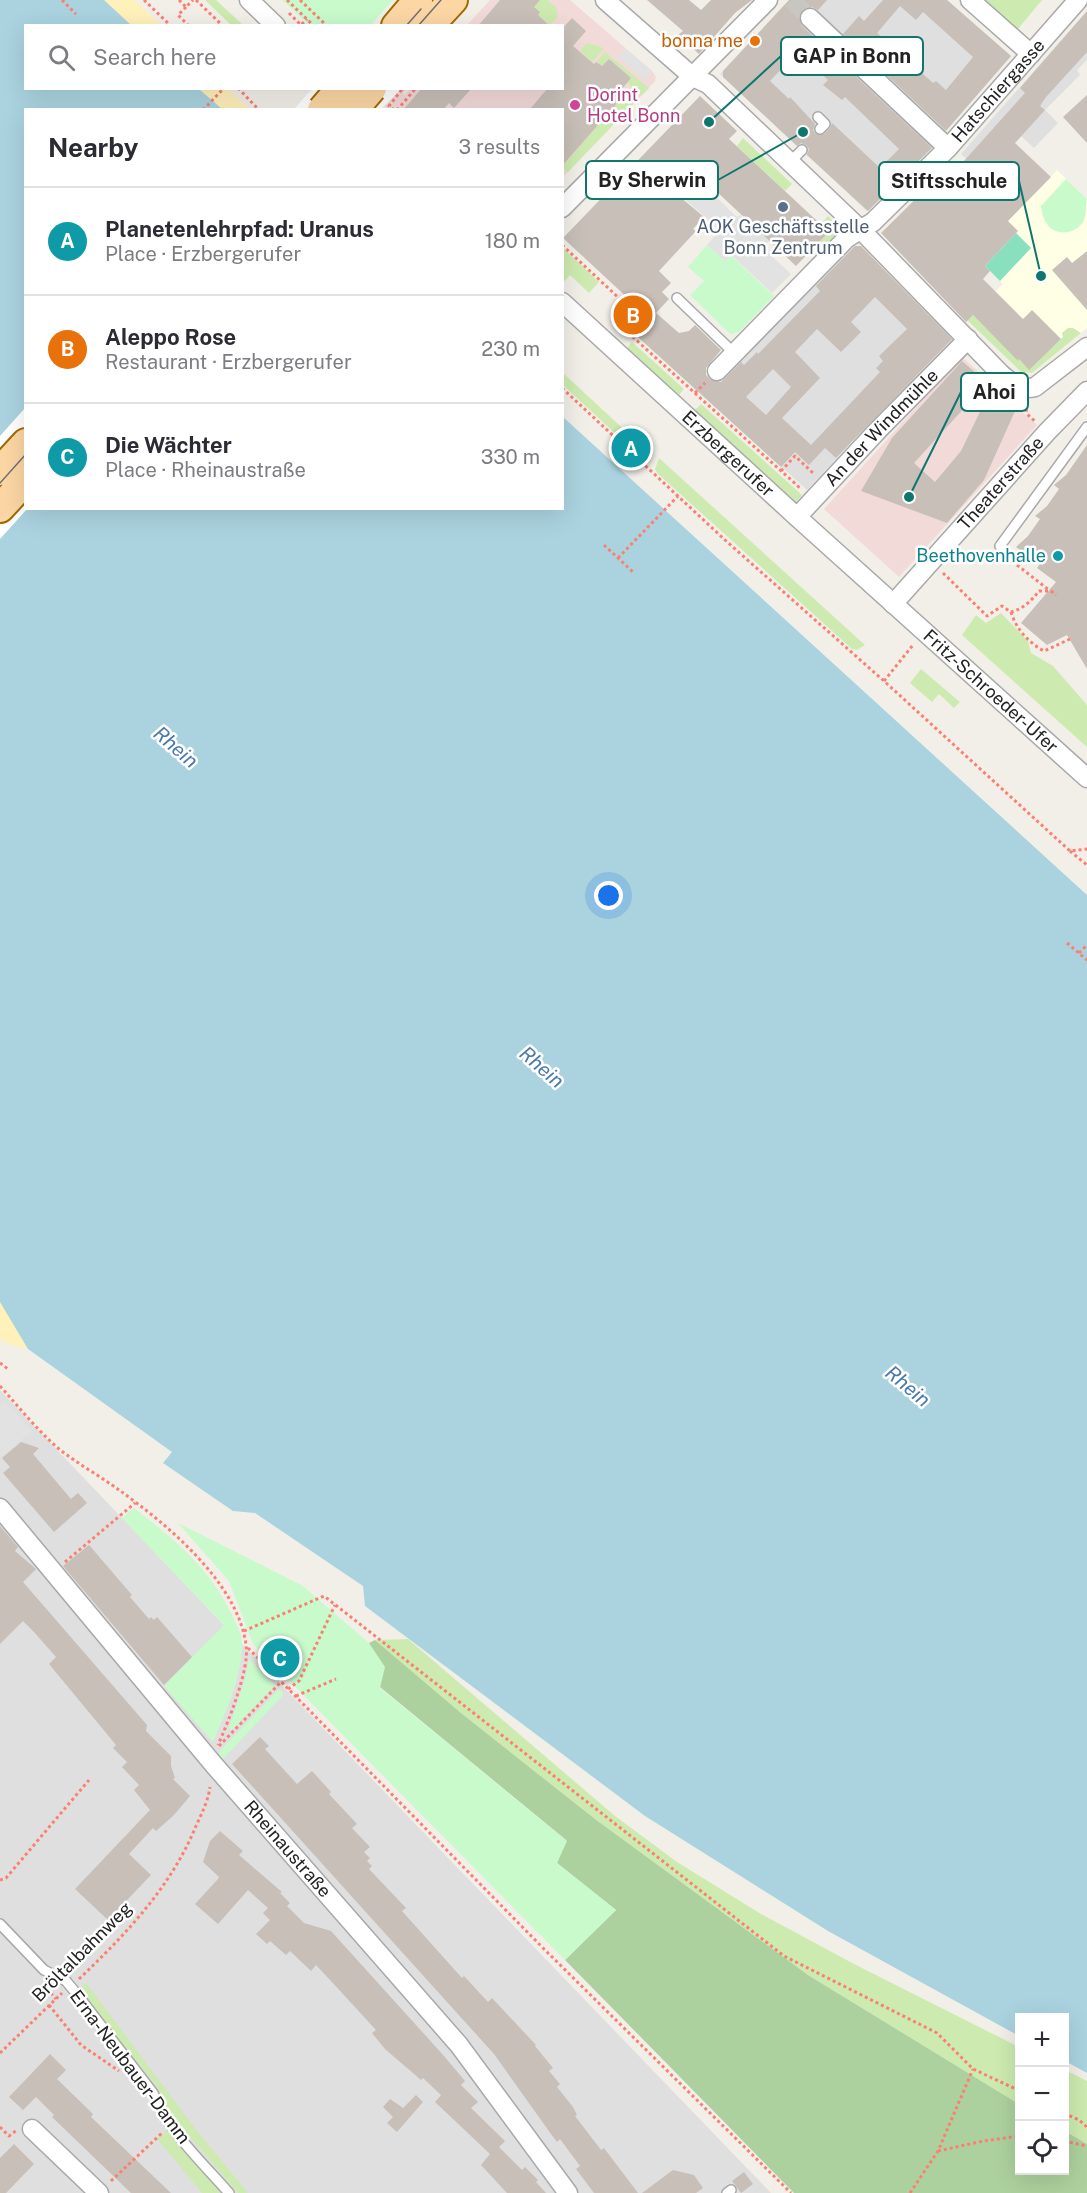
<!DOCTYPE html>
<html lang="en">
<head>
<meta charset="utf-8">
<style>
	body { margin:0; font-family:"Public Sans",sans-serif; background:#f2f2f3; color:#2b2b33 }
	.controls { position:absolute; right:18px; bottom:18px; display:grid; overflow:hidden; border-radius:0px; box-shadow:0 6px 24px #0002 }
	.controls button { width:54px; height:54px; display:grid; place-items:center; padding:0; border:0; border-bottom:2px solid #e1e1e2; background:#fff; color:#2b2b33; font:30px sans-serif }
	.you { position:absolute; left:609px; top:896px; width:21px; height:21px; margin:-15px; border:4px solid #fff; border-radius:50%; background:#1a73e8; box-shadow:0 0 0 9px #1a73e833 }
	.badge { display:grid; place-items:center; width:39px; height:39px; border-radius:50%; background:#7c3aed; color:#fff; font-size:20px; font-weight:700 }
	.pin { position:absolute; translate:-50% -50%; border:3px solid #fff; box-shadow:0 2px 6px #0006 }
	.list { margin:0; padding:0; list-style:none }
	h2 { display:flex; justify-content:space-between; align-items:center; height:78px; margin:0; padding:0 24px; font-size:26px }
	h2 small { font-size:20px; font-weight:400; color:#7c7c81 }
	.list li { display:grid; grid-template-columns:39px 1fr auto; gap:18px; align-items:center; box-sizing:border-box; height:108px; padding:0 24px; border-top:2px solid #e1e1e2 }
	.list b { display:block; font-size:22px; white-space:nowrap }
	.list p { margin:0; font-size:20px; white-space:nowrap; color:#7c7c81 }
	.list em { font-size:20px; font-style:normal; color:#7c7c81 }
	.icon { flex:none; width:33px; height:33px; fill:none; stroke:currentColor; stroke-width:2; stroke-linecap:round; stroke-linejoin:round }
	.map { position:relative; flex:none; width:1087px; height:2193px; overflow:hidden }
	.search { position:absolute; background:#fff; box-shadow:0 6px 24px #0002; left:24px; top:24px; width:540px; height:66px; display:flex; align-items:center; gap:15px; box-sizing:border-box; padding:0 21px; border-radius:0px; color:#7c7c81; font-size:22px }
	.panel { position:absolute; background:#fff; box-shadow:0 6px 24px #0002; left:24px; top:108px; width:540px; height:402px; border-radius:0px }
	.map>svg:first-child { display:block }
</style>
</head>
<body>
<div class="map">
<svg width="1087" height="2193" viewBox="0 0 1087 2193">
	<rect width="100%" height="100%" fill="#f2efe9"/>
	<!-- residential -->
	<path fill="#e0dfdf" d="M 790,0 L 947,0 L 1011,56 L 947,129 L 835,28 L 815,13 L 901,116 L 932,147 L 867,211 L 720,74 Z
		M 1078,21 L 1083,21 L 1087,25 L 1087,60 L 1077,70 L 1080,75 L 1045,110 L 1058,123 L 1034,148 L 1021,136 L 985,176 L 961,154 Z
		M 854,246 L 860,246 L 953,339 L 866,426 L 807,490 L 705,397 Z
		M 0,1390 L 242,1644 L 771,2193 L 0,2193 Z"/>
	<!-- commercial -->
	<path fill="#f2dad9" d="M 490,0 L 570,0 L 652,71 L 656,77 L 655,81 L 649,88 L 563,177 L 562,110 L 389,110 L 385,106 L 401,89 L 406,89 L 403,93 L 405,95 L 411,88 L 562,88 L 562,26 L 467,25 Z
		M 962,357 L 1037,425 L 899,577 L 824,509 Z"/>
	<!-- education -->
	<path fill="#ffffe5" d="M 1057,170 L 1087,199 L 1087,328 L 1032,373 L 1023,374 L 967,320 L 1003,284 L 974,255 Z"/>
	<!-- grass -->
	<path fill="#cdebb0" d="M 205,0 L 216,0 L 243,25 L 231,25 Z
		M 540,0 L 547,0 L 556,7 L 558,17 L 550,25 L 538,15 L 540,12 L 534,7 Z
		M 983,0 L 1042,0 L 1018,29 Z
		M 587,43 L 599,46 L 604,49 L 592,62 L 580,51 Z
		M 605,52 L 649,88 L 641,96 L 627,83 L 631,78 L 609,59 L 602,66 L 596,62 Z
		M 627,91 L 637,100 L 567,173 L 563,166 Z
		M 743,138 L 792,184 L 785,191 L 737,146 Z
		M 828,216 L 842,230 L 818,256 L 812,251 L 829,232 L 821,224 Z
		M 563,248 L 599,282 L 589,293 L 570,275 L 563,283 Z
		M 973,315 L 1018,360 L 1019,359 L 1029,369 L 1063,337 L 1062,333 L 1068,328 L 1073,328 L 1081,333 L 1032,373 L 1021,372 L 967,320 Z
		M 632,342 L 684,389 L 679,395 L 627,348 Z
		M 562,373 L 563,373 L 645,449 L 634,451 L 563,385 Z
		M 701,404 L 802,495 L 796,502 L 695,410 Z
		M 659,458 L 865,645 L 857,650 L 852,649 L 657,473 L 655,469 Z
		M 1001,613 L 1028,641 L 1031,653 L 1053,666 L 1087,705 L 1087,747 L 962,635 L 976,615 L 986,623 Z
		M 921,669 L 960,702 L 954,708 L 939,694 L 932,702 L 910,683 Z
		M 408,1639 L 615,1816 L 677,1862 L 761,1914 L 856,1965 L 1019,2047 L 1019,2104 L 808,1975 L 595,1819 L 461,1713 L 375,1640 Z
		M 86,1983 L 194,2127 L 248,2193 L 238,2193 L 167,2110 L 157,2086 L 78,1990 Z
		M 1065,2070 L 1087,2081 L 1087,2144 L 1065,2131 Z
		M 169,2128 L 224,2193 L 202,2193 L 157,2139 Z"/>
	<!-- forest -->
	<path fill="#add19e" d="M 375,1640 L 461,1713 L 595,1819 L 808,1975 L 1019,2104 L 1020,2170 L 1064,2170 L 1065,2131 L 1087,2144 L 1087,2193 L 794,2193 L 565,1960 L 616,1910 L 557,1863 L 566,1840 L 380,1687 L 369,1643 Z"/>
	<!-- sand -->
	<path fill="#fff1ba" d="M 104,0 L 134,0 L 161,25 L 131,25 Z
		M 199,89 L 228,89 L 250,109 L 222,109 Z
		M 0,1302 L 28,1349 L 7,1344 L 0,1338 Z"/>
	<!-- park -->
	<path fill="#c8facc" d="M 282,0 L 393,0 L 370,26 L 309,25 Z
		M 1066,179 L 1087,199 C 1085,206 1087,215 1083,222 C 1075,234 1056,237 1047,224 C 1043,219 1042,212 1041,206 Z
		M 707,245 L 724,260 L 730,255 L 774,296 L 739,332 L 731,334 L 728,332 L 690,295 L 704,281 L 688,267 Z
		M 134,1508 C 175,1540 209,1567 232,1615 C 237,1625 243,1635 242,1646 C 241,1679 226,1712 213,1742 L 164,1686 L 224,1625 L 122,1518 Z
		M 178,1523 L 303,1586 L 369,1643 L 385,1667 L 380,1688 L 567,1841 L 557,1863 L 616,1910 L 565,1960 L 253,1644 L 229,1581 Z
		M 249,1659 L 275,1685 L 232,1730 L 229,1728 L 245,1679 Z
		M 279,1689 L 284,1694 L 223,1759 L 218,1753 Z"/>
	<!-- pitch -->
	<path fill="#88e0be" d="M 1016,233 L 1031,248 L 1000,281 L 985,266 Z"/>
	<!-- parking -->
	<path fill="#e2e2e2" d="M 625,48 L 652,71 L 645,80 L 618,57 Z
		M 698,175 L 719,196 L 717,198 L 737,217 L 740,215 L 769,241 L 763,248 L 791,274 L 772,293 L 731,255 L 725,261 L 707,245 L 720,230 L 680,195 Z
		M 5,1402 L 32,1431 L 0,1458 L 0,1406 Z"/>
	<!-- water -->
	<path fill="#aad3df" d="M 0,0 L 104,0 L 131,25 L 26,26 L 26,88 L 199,89 L 222,109 L 26,110 L 26,508 L 562,508 L 563,417 L 1087,895 L 1087,2073 L 1065,2061 L 1064,2018 L 1020,2018 L 1019,2036 L 828,1931 L 645,1816 L 365,1606 L 363,1586 L 255,1513 L 233,1511 L 163,1463 L 172,1452 L 28,1349 L 0,1302 Z"/>
	<!-- pier -->
	<path fill="#fff" d="M 312,89 L 401,89 L 381,109 L 293,110 Z
		M 25,408 L 27,509 L 0,539 L 0,436 Z"/>
	<!-- building -->
	<path fill="#c7bfb8" fill-rule="evenodd" d="M 500,0 L 540,0 L 534,7 L 540,12 L 538,15 L 550,26 L 478,26 Z
		M 647,0 L 689,0 L 701,10 L 711,0 L 752,0 L 735,13 L 699,54 L 678,35 L 683,31 Z
		M 789,0 L 827,0 L 818,10 L 812,7 L 802,10 L 799,16 L 802,26 L 932,148 L 868,211 L 807,155 L 809,149 L 806,145 L 801,143 L 797,146 L 723,77 L 723,71 ZM 798,51 L 828,80 L 823,85 L 842,100 L 845,97 L 899,149 L 880,168 L 832,123 L 830,128 L 824,134 L 816,134 L 813,130 L 815,124 L 790,97 L 789,99 L 770,81 Z
		M 883,0 L 947,0 L 1011,56 L 946,131 L 843,34 L 859,16 L 864,21 ZM 900,6 L 916,20 L 923,12 L 973,57 L 946,90 L 936,81 L 933,83 L 877,33 Z
		M 1087,11 L 1087,52 L 1046,97 L 1040,106 L 1045,110 L 1015,143 L 1051,177 L 1008,221 L 1018,231 L 985,266 L 990,271 L 983,279 L 1023,319 L 1032,310 L 1061,339 L 1029,370 L 1019,359 L 1018,361 L 973,315 L 966,322 L 881,233 L 938,177 L 943,181 L 964,161 L 1025,93 L 1020,88 Z
		M 572,18 L 586,31 L 573,46 L 594,64 L 596,62 L 602,66 L 609,59 L 631,78 L 616,96 L 620,100 L 562,166 L 562,110 L 529,110 L 548,88 L 562,88 L 562,29 Z
		M 422,88 L 472,88 L 454,108 L 449,103 L 443,110 L 403,110 Z
		M 1087,95 L 1087,143 L 1063,117 Z
		M 700,96 L 737,131 L 729,139 L 829,232 L 796,266 L 698,174 L 679,196 L 704,217 L 693,229 L 696,231 L 659,271 L 671,283 L 662,292 L 669,299 L 656,313 L 679,333 L 689,331 L 695,325 L 721,350 L 706,368 L 706,375 L 710,379 L 721,382 L 741,362 L 744,365 L 757,352 L 758,354 L 820,291 L 816,286 L 855,246 L 861,246 L 952,339 L 836,458 L 825,448 L 809,465 L 795,452 L 781,467 L 618,319 L 621,317 L 619,315 L 631,301 L 563,238 ZM 875,297 L 907,329 L 879,356 L 883,361 L 876,368 L 880,372 L 811,445 L 782,418 L 820,378 L 795,352 L 817,329 L 841,352 L 861,332 L 851,322 ZM 773,369 L 791,387 L 766,415 L 746,397 Z
		M 1087,251 L 1087,310 L 1052,270 L 1067,257 L 1072,263 Z
		M 962,361 L 987,383 L 914,463 L 935,482 L 961,451 L 992,387 L 1016,409 L 984,480 L 947,523 L 861,491 L 892,438 Z
		M 1087,445 L 1087,669 L 1067,635 L 1047,645 L 1021,623 L 1056,582 L 1037,568 L 1040,564 L 1016,547 L 1028,536 L 1040,519 L 1035,516 L 1047,506 L 1059,489 L 1054,485 L 1066,475 Z
		M 21,1442 L 39,1448 L 33,1454 L 71,1499 L 78,1493 L 87,1503 L 54,1532 L 3,1473 L 10,1467 L 2,1458 Z
		M 0,1526 L 18,1547 L 15,1551 L 36,1569 L 23,1582 L 147,1725 L 146,1731 L 171,1756 L 171,1766 L 175,1778 L 173,1779 L 190,1796 L 174,1815 L 156,1831 L 153,1828 L 129,1854 L 151,1875 L 108,1920 L 75,1889 L 150,1810 L 134,1790 L 139,1785 L 122,1767 L 127,1762 L 113,1748 L 116,1745 L 49,1664 L 56,1657 L 34,1632 L 23,1621 L 0,1644 Z
		M 89,1545 L 132,1595 L 130,1597 L 149,1619 L 151,1617 L 154,1620 L 157,1617 L 192,1657 L 164,1685 L 63,1566 Z
		M 260,1737 L 269,1746 L 265,1749 L 297,1784 L 312,1771 L 331,1792 L 329,1794 L 357,1824 L 352,1828 L 370,1847 L 364,1852 L 370,1858 L 367,1861 L 372,1866 L 369,1869 L 406,1908 L 402,1911 L 462,1978 L 464,1976 L 488,2002 L 492,1998 L 536,2045 L 535,2046 L 553,2068 L 549,2071 L 560,2084 L 557,2087 L 573,2107 L 577,2115 L 575,2116 L 601,2150 L 604,2148 L 638,2193 L 594,2193 L 576,2169 L 580,2166 L 560,2139 L 557,2142 L 551,2134 L 494,2054 L 232,1764 Z
		M 220,1831 L 243,1851 L 239,1855 L 282,1892 L 280,1893 L 290,1903 L 287,1906 L 304,1923 L 331,1931 L 444,2056 L 465,2081 L 461,2085 L 478,2102 L 471,2108 L 505,2141 L 499,2147 L 522,2170 L 525,2167 L 538,2180 L 536,2182 L 546,2193 L 507,2193 L 481,2165 L 490,2154 L 435,2102 L 441,2095 L 423,2078 L 421,2080 L 385,2049 L 372,2033 L 376,2030 L 331,1981 L 316,1965 L 311,1971 L 290,1951 L 286,1955 L 270,1941 L 267,1944 L 256,1934 L 270,1920 L 263,1913 L 268,1908 L 248,1890 L 218,1924 L 195,1904 L 218,1879 L 219,1877 L 203,1862 L 210,1841 Z
		M 50,2054 L 66,2070 L 57,2079 L 93,2114 L 91,2117 L 171,2193 L 131,2193 L 52,2117 L 54,2115 L 36,2097 L 23,2110 L 9,2097 Z
		M 416,2095 L 423,2102 L 397,2132 L 387,2123 L 393,2117 L 383,2107 L 390,2099 L 403,2108 Z
		M 14,2144 L 34,2164 L 6,2193 L 0,2193 L 0,2158 Z
		M 673,2170 L 694,2175 L 703,2188 L 696,2193 L 642,2193 Z
		M 744,2172 L 753,2184 L 741,2193 L 732,2181 Z"/>
	<g fill="none" stroke-linecap="round" stroke-linejoin="round">
		<!-- minor-tunnel -->
		<path stroke="#c8c6c1" stroke-width="18" stroke-dasharray="18 9" stroke-linecap="butt" d="M 791,0 L 810,18"/>
		<!-- service casing -->
		<g stroke="#a9a9a9" stroke-width="12">
			<path id="service" d="M 818,117 L 825,124 L 820,129
				M 790,162 L 802,150
				M 677,298 L 734,353
				M 1007,556 L 1000,546 L 1087,427
				M 0,1924 L 44,1970 L 66,1981
				M 76,1993 L 153,2093 C 168,2131 202,2162 229,2193
				M 727,2193 L 731,2190"/>
		</g>
		<!-- minor casing -->
		<g stroke="#a9a9a9" stroke-width="21">
			<g id="minor">
				<path d="M 249,0 L 276,26"/>
				<path d="M 605,0 L 693,77 L 708,84 L 861,230 L 1001,374 C 1012,383 1020,391 1035,387 L 1087,347"/>
				<path d="M 970,0 L 1031,54"/>
				<path d="M 810,18 L 948,148"/>
				<path d="M 562,208 L 768,0"/>
				<path id="s1" d="M 562,302 L 797,517 L 1087,778"/>
				<path id="s2" d="M 717,371 L 847,238 L 873,222 L 948,148 L 1078,0"/>
				<path id="s3" d="M 797,517 L 879,429 L 968,339"/>
				<path id="s4" d="M 893,604 L 1047,432 L 1087,391"/>
				<path id="s5" d="M 0,1508 L 214,1765 L 459,2045 L 568,2193"/>
				<path d="M 32,2129 L 99,2193"/>
			</g>
		</g>
		<!-- primary casing -->
		<g stroke="#a06b00" stroke-width="32">
			<path id="primary" d="M 396,26 L 418,0
				M 429,26 L 453,0
				M 0,471 L 26,443
				M 0,508 L 26,480"/>
		</g>
		<!-- path -->
		<path stroke="#fa8072" stroke-width="3" stroke-dasharray="3 3" stroke-linecap="butt" d="M 62,0 L 76,14
			M 144,0 L 171,26
			M 179,0 L 186,7 L 193,0
			M 196,0 L 223,26
			M 287,0 L 314,26
			M 300,0 L 327,26
			M 186,7 L 178,15 L 189,26
			M 289,13 L 301,25 L 307,19
			M 238,88 L 259,110
			M 203,110 L 224,88
			M 394,110 L 389,106 L 403,88
			M 397,110 L 416,88
			M 562,245 L 620,299 L 614,320 L 800,488
			M 562,388 L 725,540 L 884,681 L 1070,851 L 1087,849
			M 695,393 L 705,383
			M 1025,403 L 1027,414 L 1036,422
			M 781,471 L 795,456 L 814,474
			M 604,545 L 633,572
			M 618,558 L 678,496
			M 1017,565 L 1049,590
			M 943,573 L 987,616 L 1002,606 L 1011,612 C 1023,609 1031,601 1039,591 L 1051,591 L 1056,595
			M 1011,612 C 1016,629 1029,643 1044,651 L 1070,639
			M 884,681 L 913,645
			M 1070,851 L 1087,865
			M 1067,943 L 1087,960
			M 1079,953 L 1087,945
			M 0,1363 L 8,1369
			M 0,1386 C 19,1407 37,1430 59,1449 C 78,1464 100,1476 119,1490 C 168,1525 238,1583 246,1645 C 250,1669 228,1722 218,1745
			M 65,1562 L 135,1503
			M 244,1631 L 324,1596 L 784,1956 L 937,2033 L 973,2069 L 1020,2091
			M 248,1648 L 544,1949 L 791,2193
			M 288,1689 L 299,1681 L 335,1605
			M 296,1696 L 336,1679
			M 219,1746 L 281,1682
			M 0,1880 L 6,1878 L 89,1780
			M 79,1979 C 126,1934 171,1887 196,1826 C 202,1813 208,1801 210,1787
			M 43,1984 L 56,1999
			M 49,2005 L 81,2045 L 119,2071
			M 0,2053 L 62,1993
			M 1064,2113 L 1079,2120 L 1087,2127
			M 0,2127 L 9,2136 L 17,2130
			M 1064,2141 L 1087,2146
			M 938,2151 L 983,2141 L 1020,2136
			M 111,2181 L 163,2132
			M 910,2193 L 938,2151 L 973,2069"/>
		<!-- service -->
		<use href="#service" stroke="#fff" stroke-width="9"/>
		<!-- minor -->
		<use href="#minor" stroke="#fff" stroke-width="18"/>
		<!-- primary -->
		<use href="#primary" stroke="#fcd6a4" stroke-width="28"/>
		<!-- tram -->
		<path stroke="#707070" stroke-width="1.5" d="M 406,26 L 421,9
			M 418,26 L 441,0
			M 343,110 L 361,88
			M 0,483 L 26,454"/>
		<!-- service-bridge casing -->
		<g stroke="#a9a9a9" stroke-width="12" stroke-linecap="butt">
			<path id="service-bridge" d="M 66,1981 L 76,1993"/>
		</g>
		<!-- primary-bridge casing -->
		<g stroke="#a06b00" stroke-width="32" stroke-linecap="butt">
			<path id="primary-bridge" d="M 322,110 L 341,88
				M 353,110 L 372,88"/>
		</g>
		<!-- service-bridge -->
		<use href="#service-bridge" stroke="#fff" stroke-width="9"/>
		<!-- primary-bridge -->
		<use href="#primary-bridge" stroke="#fcd6a4" stroke-width="28"/>
	</g>
	<!-- markers -->
	<circle fill="#e8710a" stroke="#fff" stroke-width="2" cx="755" cy="41" r="6"/>
	<circle fill="#d1479c" stroke="#fff" stroke-width="2" cx="575" cy="105" r="6"/>
	<circle fill="#5c6f8a" stroke="#fff" stroke-width="2" cx="783" cy="207" r="6"/>
	<circle fill="#0f9aa8" stroke="#fff" stroke-width="2" cx="1058" cy="556" r="6"/>
	<g text-anchor="middle" stroke-width="5" stroke-linejoin="round" paint-order="stroke">
		<!-- food labels -->
		<g font-size="18" fill="#c56008" stroke="#fff" text-anchor="end">
			<text x="743" y="47">bonna me</text>
		</g>
		<!-- street labels -->
		<g font-size="18" fill="#222" stroke="#fff">
			<text dy="6" stroke="none"><textPath href="#s2" startOffset="398">Hatschiergasse</textPath></text>
			<text dy="6" stroke="none"><textPath href="#s3" startOffset="123">An der Windmühle</textPath></text>
			<text dy="6" stroke="none"><textPath href="#s1" startOffset="225">Erzbergerufer</textPath></text>
			<text dy="6" stroke="none"><textPath href="#s4" startOffset="162">Theaterstraße</textPath></text>
			<text dy="6" stroke="none"><textPath href="#s1" startOffset="579">Fritz-Schroeder-Ufer</textPath></text>
			<text dy="6" stroke="none"><textPath href="#s5" startOffset="446">Rheinaustraße</textPath></text>
			<text transform="translate(82 1952) rotate(-45)" y="6">Bröltalbahnweg</text>
			<text transform="translate(130 2067) rotate(53)" y="6">Erna-Neubauer-Damm</text>
		</g>
		<!-- hotel labels -->
		<g font-size="18" fill="#b23c85" stroke="#fff" text-anchor="start">
			<text x="587" y="101">Dorint<tspan x="587" dy="21">Hotel Bonn</tspan></text>
		</g>
		<!-- service labels -->
		<g font-size="18" fill="#4e5e75" stroke="#fff">
			<text x="783" y="233">AOK Geschäftsstelle<tspan x="783" dy="21">Bonn Zentrum</tspan></text>
		</g>
		<!-- culture labels -->
		<g font-size="18" fill="#0d838f" stroke="#fff" text-anchor="end">
			<text x="1046" y="562">Beethovenhalle</text>
		</g>
		<!-- water labels -->
		<g font-size="20" font-style="italic" fill="#4a7aab" stroke="#fff">
			<text transform="translate(176 747) rotate(41)" y="7">Rhein</text>
			<text transform="translate(542 1067) rotate(41)" y="7">Rhein</text>
			<text transform="translate(908 1386) rotate(40)" y="7">Rhein</text>
		</g>
	</g>
	<!-- callouts -->
	<path fill="none" stroke="#0f766e" stroke-width="2" d="M709 122L781 56M803 132L718 180M1041 276L1019 181M909 497L961 392"/>
	<g fill="#0f766e" stroke="#fff" stroke-width="2">
		<circle cx="709" cy="122" r="6"/>
		<circle cx="803" cy="132" r="6"/>
		<circle cx="1041" cy="276" r="6"/>
		<circle cx="909" cy="497" r="6"/>
	</g>
	<g fill="#fff" stroke="#0f766e" stroke-width="2">
		<rect x="781" y="37" width="142" height="38" rx="6"/>
		<rect x="586" y="161" width="132" height="38" rx="6"/>
		<rect x="879" y="162" width="140" height="38" rx="6"/>
		<rect x="961" y="373" width="67" height="38" rx="6"/>
	</g>
	<g font-size="20" text-anchor="middle" font-weight="bold" fill="#222">
		<text x="852" y="63">GAP in Bonn</text>
		<text x="652" y="187">By Sherwin</text>
		<text x="949" y="188">Stiftsschule</text>
		<text x="994" y="399">Ahoi</text>
	</g>
</svg>
<div class="controls">
<button>+</button>
<button>−</button>
<button><svg class="icon" aria-label="locate" viewBox="0 0 24 24"><circle cx="12" cy="12" r="6"/><path d="M12 2v4M12 18v4M2 12h4M18 12h4"/></svg></button>
</div>
<div class="you"></div>
<div class="pin badge" style="left:631px;top:448px;background:#0f9aa8">A</div>
<div class="pin badge" style="left:633px;top:315px;background:#e8710a">B</div>
<div class="pin badge" style="left:280px;top:1658px;background:#0f9aa8">C</div>
<div class="search"><svg class="icon" aria-label="search" viewBox="0 0 24 24"><circle cx="10" cy="10" r="6"/><path d="M15 15l6 6"/></svg>Search here</div>
<section class="panel">
<h2>Nearby<small>3 results</small></h2>
<ul class="list">
<li><span class="badge" style="background:#0f9aa8">A</span><div><b>Planetenlehrpfad: Uranus</b><p>Place · Erzbergerufer</p></div><em>180 m</em></li>
<li><span class="badge" style="background:#e8710a">B</span><div><b>Aleppo Rose</b><p>Restaurant · Erzbergerufer</p></div><em>230 m</em></li>
<li><span class="badge" style="background:#0f9aa8">C</span><div><b>Die Wächter</b><p>Place · Rheinaustraße</p></div><em>330 m</em></li>
</ul>
</section>
</div>
</body>
</html>
